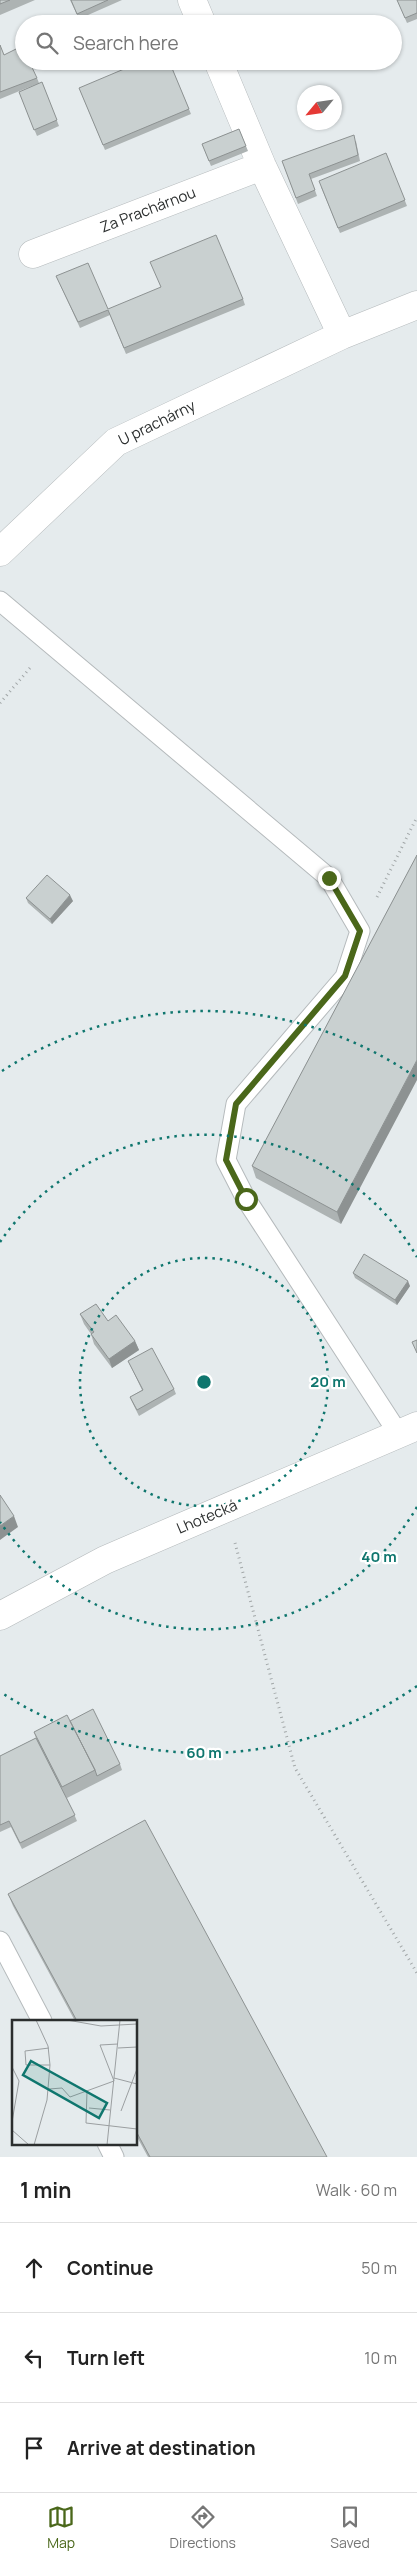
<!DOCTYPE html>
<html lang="en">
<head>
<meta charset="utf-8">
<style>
	body { margin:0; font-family:Manrope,sans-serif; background:#f6f6f6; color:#222 }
	.compass { position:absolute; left:297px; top:85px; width:45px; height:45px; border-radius:50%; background:#fff; box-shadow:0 1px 4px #0004; rotate:241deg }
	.stop { position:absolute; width:15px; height:15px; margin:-11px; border:4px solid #4a671a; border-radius:50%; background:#fff }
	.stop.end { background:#4a671a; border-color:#fff; box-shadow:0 1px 5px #0008 }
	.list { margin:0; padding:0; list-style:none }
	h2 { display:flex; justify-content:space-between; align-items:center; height:65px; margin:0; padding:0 20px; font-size:21px }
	h2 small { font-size:16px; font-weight:400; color:#767676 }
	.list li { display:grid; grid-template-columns:32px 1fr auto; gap:15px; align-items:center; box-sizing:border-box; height:90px; padding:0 20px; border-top:1px solid #e0e0e0 }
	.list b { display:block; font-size:19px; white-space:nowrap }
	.list em { font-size:16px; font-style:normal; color:#767676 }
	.icon { flex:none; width:28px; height:28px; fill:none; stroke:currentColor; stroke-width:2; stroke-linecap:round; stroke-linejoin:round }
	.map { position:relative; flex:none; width:417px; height:2157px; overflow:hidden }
	.search { position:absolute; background:#fff; box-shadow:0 1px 4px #0004; left:15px; right:15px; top:15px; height:55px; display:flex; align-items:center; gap:12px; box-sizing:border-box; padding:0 18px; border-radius:28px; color:#767676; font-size:19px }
	.sheet { height:335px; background:#fff }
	nav { display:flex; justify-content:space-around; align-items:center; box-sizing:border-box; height:70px; border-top:1px solid #e0e0e0; background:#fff; font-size:14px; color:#767676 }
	nav a { display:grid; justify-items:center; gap:2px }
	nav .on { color:#4a671a }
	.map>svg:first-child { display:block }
</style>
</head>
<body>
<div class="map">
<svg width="417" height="2157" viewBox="0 0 417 2157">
	<rect width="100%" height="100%" fill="#e5ebed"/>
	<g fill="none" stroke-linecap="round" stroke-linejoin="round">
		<!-- service casing -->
		<g stroke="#b5babc" stroke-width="21">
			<path id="service" d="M 0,601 L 329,878 L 360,931 L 345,977 L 236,1104 L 226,1160 L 246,1199 L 398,1433
				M 0,1941 L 42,2021
				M 107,2143 L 114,2157"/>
		</g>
		<!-- minor casing -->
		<g stroke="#b5babc" stroke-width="29">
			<path id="minor" d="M 192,0 L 202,24
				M 218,61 L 262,166 L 342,335
				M 33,254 L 262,166
				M 0,552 L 116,442 L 342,335 L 417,305
				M 0,1616 L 105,1560 L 417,1426"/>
		</g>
		<!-- path -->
		<path stroke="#a2a7a8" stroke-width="3" stroke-dasharray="1 4" stroke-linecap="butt" d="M 0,703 L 30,668
			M 377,897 L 417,817
			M 235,1543 L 295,1768 L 417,1973"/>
		<!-- service -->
		<use href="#service" stroke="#fff" stroke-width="19"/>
		<!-- minor -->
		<use href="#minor" stroke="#fff" stroke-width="28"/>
	</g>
	<!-- wall -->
	<path fill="#adb3b3" d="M 0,0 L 35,0 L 0,15 Z
		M 70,0 L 122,0 L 79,19 Z
		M 397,0 L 417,0 L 417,19 L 407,23 Z
		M 0,45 L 4,55 L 37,78 L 39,83 L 42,82 L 59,126 L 37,136 L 19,92 L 39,83 L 0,99 Z
		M 169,61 L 191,114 L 105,150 L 79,88 Z
		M 239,129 L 248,151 L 211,166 L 202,144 Z
		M 356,141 L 360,161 L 311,179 L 317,196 L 298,204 L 282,161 Z
		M 386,153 L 407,206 L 340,233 L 321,187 Z
		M 56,276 L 108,309 L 243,299 L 245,305 L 126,354 L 110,315 L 80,328 Z
		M 417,855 L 341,1224 L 256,1178 L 252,1166 Z
		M 26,898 L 73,901 L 52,924 L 28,903 Z
		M 353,1273 L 410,1286 L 397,1305 L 355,1278 Z
		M 80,1314 L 108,1321 L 135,1341 L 139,1350 L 112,1368 L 94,1344 L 91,1334 L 84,1324 Z
		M 128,1361 L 174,1389 L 176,1394 L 139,1416 L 132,1402 L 130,1397 L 142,1390 Z
		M 70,1721 L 120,1764 L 122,1770 L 67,1798 L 77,1821 L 22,1849 L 11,1827 L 0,1832 L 0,1756 L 36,1738 L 34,1732 Z
		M 8,1894 L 327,2157 L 148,2157 L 136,2135 L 136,2021 L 75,2021 L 13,1906 Z"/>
	<!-- shaded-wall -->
	<path fill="#8d9292" d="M 70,895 L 73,901 L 52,924 L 50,919 Z
		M 417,1060 L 417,1080 L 341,1224 L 337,1212 Z
		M 408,1281 L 410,1286 L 397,1305 L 395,1300 Z
		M 135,1341 L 139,1350 L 112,1368 L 109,1359 Z
		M 14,1516 L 18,1527 L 0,1540 L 0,1526 Z"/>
	<!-- building -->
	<path fill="#c9d0d0" stroke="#8d9292" d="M 0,0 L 10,0 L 0,4 Z
		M 71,0 L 108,0 L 77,14 Z
		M 397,0 L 417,0 L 417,13 L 405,18 Z
		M 0,45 L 4,55 L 22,46 L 24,49 L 24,61 L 29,61 L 37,78 L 0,92 Z
		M 143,61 L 169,61 L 189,109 L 103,145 L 79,88 Z
		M 42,82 L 57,120 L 34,130 L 19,92 Z
		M 239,129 L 246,146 L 209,161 L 202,144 Z
		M 354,135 L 358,155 L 309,174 L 315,190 L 296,198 L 282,161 Z
		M 386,153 L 405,200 L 338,228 L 319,181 Z
		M 216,235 L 243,299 L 124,348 L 108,310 L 78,322 L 56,276 L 88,263 L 108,309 L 161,287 L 150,262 Z
		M 417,855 L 417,1060 L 337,1212 L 252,1166 Z
		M 47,875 L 70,895 L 50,919 L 26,898 Z
		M 364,1254 L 408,1281 L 395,1300 L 353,1273 Z
		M 96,1304 L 108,1321 L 116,1315 L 135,1341 L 109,1359 L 91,1334 L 94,1332 L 80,1314 Z
		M 417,1340 L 417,1353 L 412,1342 Z
		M 152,1348 L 174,1389 L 137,1410 L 130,1397 L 143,1390 L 128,1361 Z
		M 0,1495 L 14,1516 L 0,1526 Z
		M 93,1709 L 120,1764 L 97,1776 L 95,1770 L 70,1721 Z
		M 67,1715 L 95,1770 L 62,1787 L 34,1732 Z
		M 36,1738 L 75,1815 L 20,1843 L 9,1821 L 0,1825 L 0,1756 Z
		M 145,1820 L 327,2157 L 150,2157 L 136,2131 L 136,2021 L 77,2021 L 8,1894 Z"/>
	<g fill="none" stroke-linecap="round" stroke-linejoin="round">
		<!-- route -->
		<path stroke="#4a671a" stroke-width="6" d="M 246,1199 L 226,1160 L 236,1104 L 345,976 L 360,931 L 329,878"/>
	</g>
	<!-- distance rings -->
	<g fill="none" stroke="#0f766e" stroke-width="2.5" stroke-dasharray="2.5 5">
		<circle cx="204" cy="1382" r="124"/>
		<path d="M417 1507A247 247 0 0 1 0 1522M0 1242A247 247 0 0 1 417 1257"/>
		<path d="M417 1686A371 371 0 0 1 2 1693M2 1071A371 371 0 0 1 417 1078"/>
	</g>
	<g text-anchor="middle" stroke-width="4.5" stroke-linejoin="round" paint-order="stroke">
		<!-- street labels -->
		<g font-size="15" fill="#2b2e2e" stroke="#fff">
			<text transform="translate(148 210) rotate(-21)" y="5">Za Prachárnou</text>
			<text transform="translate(157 423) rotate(-26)" y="5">U prachárny</text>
			<text transform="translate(207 1517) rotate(-23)" y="5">Lhotecká</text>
		</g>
	</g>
	<!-- overview -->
	<g transform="translate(12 2020)">
		<rect width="125" height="125" fill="#e5ebed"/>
		<path fill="none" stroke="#9b9fa1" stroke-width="1" d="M 55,0 L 89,6 L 125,4M 37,28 L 13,31 L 14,45 L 38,45M 106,28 L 125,27M 0,47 L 7,61 L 0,102M 102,58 L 125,64M 37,69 L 50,68 L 58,77 L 102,61 L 88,25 L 106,24M 75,71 L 74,103 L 125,109M 77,88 L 98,90M 109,91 L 125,49M 0,110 L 17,125M 22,125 L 35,80 L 38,45 L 36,26 L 24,0M 95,125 L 108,0"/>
		<path fill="#0f766e" fill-opacity="0.15" stroke="#0f766e" stroke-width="2.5" d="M 19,41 L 95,83 L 87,98 L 11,55 Z"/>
		<rect width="125" height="125" fill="none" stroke="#2b2e2e" stroke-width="2.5"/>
	</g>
	<circle cx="204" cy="1382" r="8" fill="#0f766e" stroke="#fff" stroke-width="2.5"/>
	<g font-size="15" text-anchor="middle" font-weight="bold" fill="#0f766e" stroke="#fff" stroke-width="4.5" stroke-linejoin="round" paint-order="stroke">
		<text x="328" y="1387">20 m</text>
		<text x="379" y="1562">40 m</text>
		<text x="204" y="1758">60 m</text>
	</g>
</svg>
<svg class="compass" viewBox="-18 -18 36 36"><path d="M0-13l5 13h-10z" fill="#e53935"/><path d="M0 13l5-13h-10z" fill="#767676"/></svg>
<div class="stop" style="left:246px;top:1199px"></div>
<div class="stop end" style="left:329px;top:878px"></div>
<div class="search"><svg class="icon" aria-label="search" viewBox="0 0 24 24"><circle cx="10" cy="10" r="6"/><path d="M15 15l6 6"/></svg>Search here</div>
</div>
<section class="sheet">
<h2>1 min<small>Walk · 60 m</small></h2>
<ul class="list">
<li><svg class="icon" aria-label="ahead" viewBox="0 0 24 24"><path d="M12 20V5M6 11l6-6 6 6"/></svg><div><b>Continue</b></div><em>50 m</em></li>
<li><svg class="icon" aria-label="left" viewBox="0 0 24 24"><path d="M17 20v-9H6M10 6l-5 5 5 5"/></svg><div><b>Turn left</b></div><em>10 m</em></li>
<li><svg class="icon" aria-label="arrive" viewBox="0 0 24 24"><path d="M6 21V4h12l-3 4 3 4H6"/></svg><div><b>Arrive at destination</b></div></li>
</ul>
</section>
<nav>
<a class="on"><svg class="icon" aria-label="map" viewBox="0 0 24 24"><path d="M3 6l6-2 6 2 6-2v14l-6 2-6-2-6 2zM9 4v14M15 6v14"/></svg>Map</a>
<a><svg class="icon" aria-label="directions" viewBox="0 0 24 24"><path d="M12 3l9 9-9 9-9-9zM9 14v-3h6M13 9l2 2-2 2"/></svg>Directions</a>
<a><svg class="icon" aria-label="saved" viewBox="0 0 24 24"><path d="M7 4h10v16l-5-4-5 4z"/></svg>Saved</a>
</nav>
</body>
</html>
